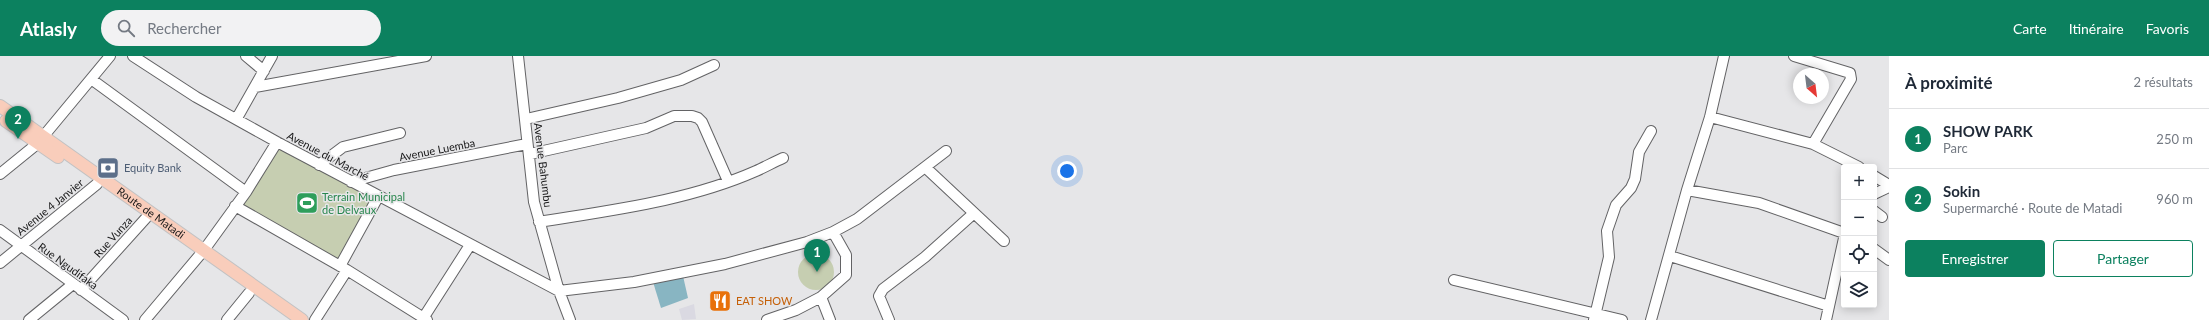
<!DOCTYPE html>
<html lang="fr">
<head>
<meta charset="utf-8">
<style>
	body { margin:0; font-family:Lato,sans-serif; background:#f2f2f3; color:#1f2937 }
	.controls { position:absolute; right:12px; bottom:12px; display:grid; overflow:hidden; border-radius:4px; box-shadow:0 2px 10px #0003 }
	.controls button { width:36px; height:36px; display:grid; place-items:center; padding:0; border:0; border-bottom:1px solid #e0e1e3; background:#fff; color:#1f2937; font:20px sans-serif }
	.compass { position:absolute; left:1793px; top:12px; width:36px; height:36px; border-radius:50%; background:#fff; box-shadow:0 2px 10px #0003; rotate:152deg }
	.you { position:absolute; left:1067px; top:115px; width:14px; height:14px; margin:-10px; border:3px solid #fff; border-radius:50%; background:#1a73e8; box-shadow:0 0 0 6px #1a73e833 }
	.badge { display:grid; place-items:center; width:26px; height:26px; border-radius:50%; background:#0c815f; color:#fff; font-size:13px; font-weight:700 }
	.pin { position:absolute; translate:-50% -33px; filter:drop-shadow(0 1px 2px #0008) }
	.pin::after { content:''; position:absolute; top:21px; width:14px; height:12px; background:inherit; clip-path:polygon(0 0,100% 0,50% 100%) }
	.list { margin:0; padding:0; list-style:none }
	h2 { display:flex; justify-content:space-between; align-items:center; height:52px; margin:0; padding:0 16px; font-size:17px }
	h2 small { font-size:13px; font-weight:400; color:#747a83 }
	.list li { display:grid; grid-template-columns:26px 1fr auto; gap:12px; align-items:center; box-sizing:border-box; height:60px; padding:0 16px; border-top:1px solid #e0e1e3 }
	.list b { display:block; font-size:15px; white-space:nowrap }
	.list p { margin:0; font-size:13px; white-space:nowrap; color:#747a83 }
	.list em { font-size:13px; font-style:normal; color:#747a83 }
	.actions { display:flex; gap:8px; padding:12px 16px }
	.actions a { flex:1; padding:9px 0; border:1px solid #0c815f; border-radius:4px; text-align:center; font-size:14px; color:#0c815f }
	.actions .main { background:#0c815f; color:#fff }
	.icon { flex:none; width:22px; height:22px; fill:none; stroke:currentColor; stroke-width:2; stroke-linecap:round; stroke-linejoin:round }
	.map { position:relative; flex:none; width:1889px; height:264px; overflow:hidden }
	header { display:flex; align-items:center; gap:24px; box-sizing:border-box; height:56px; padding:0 20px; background:#0c815f; color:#fff }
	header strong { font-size:19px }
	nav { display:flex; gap:22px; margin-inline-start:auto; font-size:14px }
	.search { width:280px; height:36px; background:#f2f2f3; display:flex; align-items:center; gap:10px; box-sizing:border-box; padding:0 14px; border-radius:22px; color:#747a83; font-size:15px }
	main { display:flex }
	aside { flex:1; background:#fff }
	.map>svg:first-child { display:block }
</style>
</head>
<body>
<header>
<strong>Atlasly</strong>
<div class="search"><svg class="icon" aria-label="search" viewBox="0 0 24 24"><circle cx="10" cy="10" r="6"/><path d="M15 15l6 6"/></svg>Rechercher</div>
<nav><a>Carte</a><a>Itinéraire</a><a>Favoris</a></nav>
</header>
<main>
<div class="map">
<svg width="1889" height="264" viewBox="0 0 1889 264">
	<rect width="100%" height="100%" fill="#e6e6e8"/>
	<!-- built -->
	<path fill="#dad9e2" d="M 694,248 L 696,263 L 682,264 L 679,253 Z"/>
	<!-- green -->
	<path fill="#c6ceb1" d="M 279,91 L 373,143 L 339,205 L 241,151 Z
		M798 216a18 18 0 1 1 36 0a18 18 0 1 1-36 0Z"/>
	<!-- water -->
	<path fill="#88b5c2" d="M 683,220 L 688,242 L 661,252 L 653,226 Z"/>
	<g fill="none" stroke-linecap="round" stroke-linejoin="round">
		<!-- minor casing -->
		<g stroke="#636365" stroke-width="12">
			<path id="minor" d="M 133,0 L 196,41 L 277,86 L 559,235 L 634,226 L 725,208 L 807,186 L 833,176 L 857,163 L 946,95
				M 246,0 L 264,15
				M 518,0 L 534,146 L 559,235 L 570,264
				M 1794,0 L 1850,17 L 1851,23 L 1813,88
				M 91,23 L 246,136
				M 255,31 L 426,0
				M 1710,61 L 1813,88 L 1859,111
				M 237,62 L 272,0
				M 526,63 L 618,42 L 681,24 L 714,9
				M 530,98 L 646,72 L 674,60 L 692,60 L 698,62 L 702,66 L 728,125
				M 319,109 L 343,91 L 400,77
				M 926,112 L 1004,185
				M 0,118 L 37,88 L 110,0
				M 1874,120 L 1889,129
				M 351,126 L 394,114 L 527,88
				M 1687,134 L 1759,147 L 1844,177
				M 1874,138 L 1889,131
				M 235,150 L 347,214 L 427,264
				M 1874,155 L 1882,161
				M 539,166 C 612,154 688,145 756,115 C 765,111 774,106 783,102
				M 0,174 L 123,264
				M 1874,193 L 1889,204
				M 1670,200 L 1829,250
				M 0,207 L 97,128
				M 340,210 L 378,141
				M 1454,224 L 1622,264
				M 81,234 L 146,162
				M 821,241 L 830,264
				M 29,264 L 73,228
				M 145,264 L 204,194 L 246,136 L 277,86
				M 227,264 L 249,237
				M 315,264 L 347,214
				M 422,264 L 470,189
				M 767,264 L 796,254 L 821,241 L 846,219 L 846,199 L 833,176
				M 889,264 L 879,240 L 883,233 L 925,201 L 973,158
				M 1594,264 L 1609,201 L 1607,175 L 1616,149 L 1631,132 L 1635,123 L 1639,96 L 1651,75
				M 1651,264 L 1687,134 L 1710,61 L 1724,0
				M 1826,264 L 1844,182"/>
		</g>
		<!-- major casing -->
		<g stroke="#c2c2c3" stroke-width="14">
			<g id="major">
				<path id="s1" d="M 0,50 L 302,264"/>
				<path d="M 6,65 L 58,101"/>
			</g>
		</g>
		<!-- minor -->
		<use href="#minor" stroke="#fff" stroke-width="10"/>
		<!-- major -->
		<use href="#major" stroke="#f9cdbb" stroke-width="12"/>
	</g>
	<!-- icons -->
	<defs>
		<g id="bank-square" transform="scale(1.15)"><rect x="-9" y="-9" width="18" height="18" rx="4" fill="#5c6f8a" stroke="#e6e6e8"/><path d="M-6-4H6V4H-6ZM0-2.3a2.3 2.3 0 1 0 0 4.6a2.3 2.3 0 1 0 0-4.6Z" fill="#fff"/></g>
		<g id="stadium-square" transform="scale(1.15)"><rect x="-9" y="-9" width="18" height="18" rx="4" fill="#2e9e5b" stroke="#e6e6e8"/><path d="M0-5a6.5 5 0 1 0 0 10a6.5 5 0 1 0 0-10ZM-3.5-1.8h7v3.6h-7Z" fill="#fff"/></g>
		<g id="restaurant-square" transform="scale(1.15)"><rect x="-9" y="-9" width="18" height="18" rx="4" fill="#e8710a" stroke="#e6e6e8"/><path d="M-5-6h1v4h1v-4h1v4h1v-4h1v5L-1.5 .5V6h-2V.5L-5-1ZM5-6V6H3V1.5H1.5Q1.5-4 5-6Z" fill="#fff"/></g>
	</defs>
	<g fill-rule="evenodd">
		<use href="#bank-square" x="108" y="112"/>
		<use href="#stadium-square" x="307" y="147"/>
		<use href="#restaurant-square" x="720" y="245"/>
	</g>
	<g text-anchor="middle" stroke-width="3" stroke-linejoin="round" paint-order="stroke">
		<!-- street labels -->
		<g font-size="11" fill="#161617" stroke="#e6e6e8">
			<text transform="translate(437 94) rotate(-11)" y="4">Avenue Luemba</text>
			<text transform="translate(328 100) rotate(28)" y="4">Avenue du Marché</text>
			<text transform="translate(543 109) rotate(83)" y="4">Avenue Bahumbu</text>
			<text transform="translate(50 151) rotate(-39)" y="4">Avenue 4 Janvier</text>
			<text dy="4" stroke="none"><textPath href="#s1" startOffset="185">Route de Matadi</textPath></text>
			<text transform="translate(113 181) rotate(-48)" y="4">Rue Vunza</text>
			<text transform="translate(68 210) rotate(36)" y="4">Rue Ngudifaka</text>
		</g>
		<!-- service labels -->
		<g font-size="11" fill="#4e5e75" stroke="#e6e6e8" text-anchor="start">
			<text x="124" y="116">Equity Bank</text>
		</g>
		<!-- leisure labels -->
		<g font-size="11" fill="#27864d" stroke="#e6e6e8" text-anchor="start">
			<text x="322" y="145">Terrain Municipal<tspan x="322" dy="13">de Delvaux</tspan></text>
		</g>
		<!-- food labels -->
		<g font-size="11" fill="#c56008" stroke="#e6e6e8" text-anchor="start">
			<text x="736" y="249">EAT SHOW</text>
		</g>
	</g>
</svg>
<div class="controls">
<button>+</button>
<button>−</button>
<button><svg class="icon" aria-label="locate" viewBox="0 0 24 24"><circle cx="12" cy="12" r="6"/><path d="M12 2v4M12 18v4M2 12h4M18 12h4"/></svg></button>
<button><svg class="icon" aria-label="layers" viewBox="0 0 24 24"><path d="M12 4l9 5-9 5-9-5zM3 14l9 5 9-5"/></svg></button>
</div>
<svg class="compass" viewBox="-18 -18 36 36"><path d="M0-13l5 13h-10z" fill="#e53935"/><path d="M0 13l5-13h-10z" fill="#747a83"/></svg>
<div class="you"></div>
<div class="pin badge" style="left:817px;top:216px">1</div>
<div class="pin badge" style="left:18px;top:83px">2</div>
</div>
<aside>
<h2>À proximité<small>2 résultats</small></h2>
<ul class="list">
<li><span class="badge">1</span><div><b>SHOW PARK</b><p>Parc</p></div><em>250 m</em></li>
<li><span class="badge">2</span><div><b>Sokin</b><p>Supermarché · Route de Matadi</p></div><em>960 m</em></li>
</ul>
<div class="actions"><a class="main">Enregistrer</a><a>Partager</a></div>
</aside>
</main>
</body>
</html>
